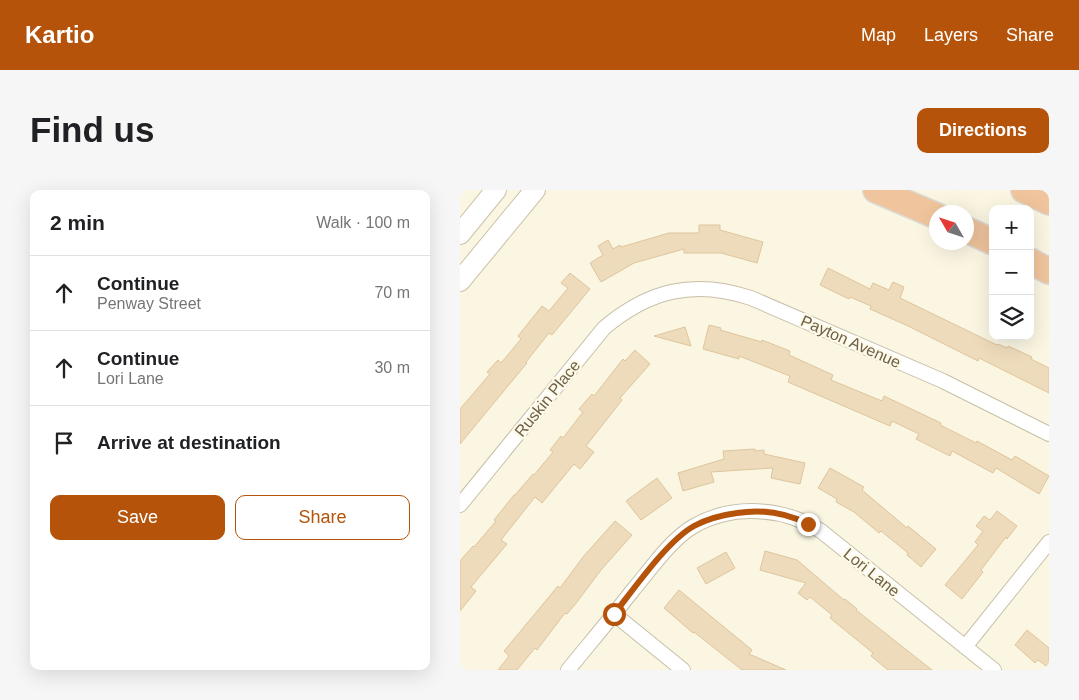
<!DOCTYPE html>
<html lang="en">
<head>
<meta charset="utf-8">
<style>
	body { margin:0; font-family:Helvetica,sans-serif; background:#f6f6f6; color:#202124 }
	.controls { position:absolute; right:15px; top:15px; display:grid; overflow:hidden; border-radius:10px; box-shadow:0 5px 20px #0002 }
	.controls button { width:45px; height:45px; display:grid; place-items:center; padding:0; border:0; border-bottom:1px solid #e0e0e0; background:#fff; color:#202124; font:25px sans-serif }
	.compass { position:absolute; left:469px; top:15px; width:45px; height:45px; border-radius:50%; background:#fff; box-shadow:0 5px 20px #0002; rotate:309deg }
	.stop { position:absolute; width:15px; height:15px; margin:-11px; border:4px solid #b45309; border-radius:50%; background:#fff }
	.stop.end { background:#b45309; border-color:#fff; box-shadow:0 1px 5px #0008 }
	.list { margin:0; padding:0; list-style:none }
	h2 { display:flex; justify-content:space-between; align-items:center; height:65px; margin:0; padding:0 20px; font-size:21px }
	h2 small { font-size:16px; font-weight:400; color:#757577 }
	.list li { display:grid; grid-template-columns:32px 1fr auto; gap:15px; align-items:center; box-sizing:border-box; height:75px; padding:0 20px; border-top:1px solid #e0e0e0 }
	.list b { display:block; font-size:19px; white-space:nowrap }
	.list p { margin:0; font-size:16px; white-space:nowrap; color:#757577 }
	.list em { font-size:16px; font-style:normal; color:#757577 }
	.actions { display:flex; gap:10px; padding:15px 20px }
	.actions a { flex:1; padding:11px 0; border:1px solid #b45309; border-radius:10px; text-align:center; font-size:18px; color:#b45309 }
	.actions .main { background:#b45309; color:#fff }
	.icon { flex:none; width:28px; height:28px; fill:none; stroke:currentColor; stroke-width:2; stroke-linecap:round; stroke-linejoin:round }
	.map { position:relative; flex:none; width:589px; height:480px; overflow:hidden; border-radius:10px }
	header { display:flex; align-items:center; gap:30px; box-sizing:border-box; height:70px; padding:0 25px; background:#b45309; color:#fff }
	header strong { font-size:24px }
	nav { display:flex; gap:28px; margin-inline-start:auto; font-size:18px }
	.intro { display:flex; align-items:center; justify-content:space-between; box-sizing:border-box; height:120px; padding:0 30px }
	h1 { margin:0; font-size:35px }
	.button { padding:12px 22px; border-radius:10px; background:#b45309; color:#fff; font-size:18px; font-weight:700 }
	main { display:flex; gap:30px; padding:0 30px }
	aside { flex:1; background:#fff; border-radius:10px; box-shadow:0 5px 20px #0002 }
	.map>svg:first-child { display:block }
</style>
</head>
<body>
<header>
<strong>Kartio</strong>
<nav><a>Map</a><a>Layers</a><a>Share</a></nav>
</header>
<div class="intro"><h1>Find us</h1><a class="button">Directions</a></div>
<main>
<aside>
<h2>2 min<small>Walk · 100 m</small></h2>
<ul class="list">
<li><svg class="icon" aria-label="ahead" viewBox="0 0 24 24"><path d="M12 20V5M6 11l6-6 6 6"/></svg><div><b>Continue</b><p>Penway Street</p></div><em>70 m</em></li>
<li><svg class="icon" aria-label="ahead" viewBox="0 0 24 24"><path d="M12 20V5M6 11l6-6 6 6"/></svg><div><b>Continue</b><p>Lori Lane</p></div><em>30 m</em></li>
<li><svg class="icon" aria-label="arrive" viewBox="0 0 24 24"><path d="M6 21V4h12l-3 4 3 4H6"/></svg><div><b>Arrive at destination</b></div></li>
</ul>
<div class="actions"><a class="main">Save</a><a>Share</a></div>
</aside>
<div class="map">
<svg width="589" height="480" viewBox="0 0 589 480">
	<rect width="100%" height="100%" fill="#faf6e2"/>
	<!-- building -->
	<path fill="#eddbbb" stroke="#dfc59d" d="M 239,35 L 260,35 L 260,40 L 303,52 L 297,73 L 261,63 L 224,63 L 224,59 L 174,73 L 141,92 L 130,73 L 143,65 L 138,56 L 148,50 L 153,59 L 160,55 L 161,57 L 209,43 L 239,43 Z
		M 368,78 L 410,99 L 413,93 L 429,100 L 433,92 L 444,97 L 440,108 L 537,155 L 538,154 L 547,158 L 548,156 L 572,167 L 571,169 L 589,178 L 589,203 L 519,168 L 518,171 L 448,136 L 410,119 L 411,116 L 390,107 L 389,109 L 360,95 Z
		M 110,83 L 130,99 L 92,145 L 89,143 L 66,172 L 67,173 L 0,254 L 0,219 L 30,184 L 27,182 L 38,170 L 41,173 L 61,149 L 58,146 L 82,116 L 89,121 L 108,98 L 101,93 Z
		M 249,135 L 261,138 L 260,140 L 302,152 L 302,150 L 330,161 L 329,165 L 373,185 L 371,190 L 422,211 L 424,206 L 481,233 L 480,235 L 516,253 L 517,251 L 552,270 L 555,266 L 589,286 L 579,304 L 536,278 L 533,283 L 492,261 L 490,266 L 456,249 L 459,244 L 432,231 L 430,236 L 328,192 L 330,186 L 279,166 L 279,169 L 243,159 Z
		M 225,137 L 231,156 L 194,146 Z
		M 175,160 L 190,174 L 160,208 L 162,210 L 126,256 L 134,262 L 120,279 L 114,274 L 82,313 L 75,307 L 41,350 L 47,354 L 11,397 L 16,401 L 0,421 L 0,371 L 13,356 L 14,357 L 36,331 L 34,330 L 54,305 L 55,305 L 73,284 L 74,285 L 93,262 L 90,260 L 101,246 L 103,248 L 123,222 L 119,219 L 132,204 L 134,206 L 163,169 L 165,171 Z
		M 295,259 L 295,261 L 304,260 L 304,264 L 345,273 L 340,294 L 311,288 L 313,278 L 251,282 L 254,292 L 223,301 L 218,283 L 264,269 L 263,261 Z
		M 370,278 L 404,297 L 402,300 L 447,338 L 448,336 L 476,359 L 461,377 L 447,365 L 448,363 L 421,341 L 419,343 L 394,322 L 376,312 L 377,309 L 358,298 Z
		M 197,288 L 212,308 L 181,330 L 166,311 Z
		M 537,321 L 557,336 L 547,349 L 546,347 L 521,380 L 523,382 L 502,409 L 485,395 L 518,355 L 515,352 L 523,341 L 516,336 L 524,326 L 530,330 Z
		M 155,331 L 172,345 L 141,380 L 117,412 L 107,424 L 105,423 L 77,460 L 75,458 L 57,480 L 38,480 L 49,466 L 44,461 L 98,396 L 100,398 L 123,367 Z
		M 305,361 L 337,370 L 384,410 L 385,409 L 397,419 L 396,420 L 472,480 L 428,480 L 411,466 L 413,463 L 370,428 L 372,425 L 350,407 L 347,410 L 338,403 L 346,393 L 300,380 Z
		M 266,362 L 275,378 L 246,394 L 237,378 Z
		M 219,400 L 292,460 L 289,464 L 326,480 L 282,480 L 234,442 L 233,443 L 204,418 Z
		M 567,440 L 589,458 L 589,478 L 578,470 L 575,473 L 555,455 Z"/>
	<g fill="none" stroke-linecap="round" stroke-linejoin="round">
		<!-- minor casing -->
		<g stroke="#c9bfa9" stroke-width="16">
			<path id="minor" d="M 0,315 L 144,138 C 189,100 234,89 291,108 L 483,191 L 589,244
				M 154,424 L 223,480
				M 505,457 L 589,352
				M 108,480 C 130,453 152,427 173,400 C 190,380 211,349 234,336 C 273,314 323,317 361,341 L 534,480"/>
		</g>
		<!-- secondary casing -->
		<g stroke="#cdc1a8" stroke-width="22">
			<path id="secondary" d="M 0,44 L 36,0
				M 0,91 L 75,0"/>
		</g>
		<!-- motorway casing -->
		<g stroke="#dcd9d4" stroke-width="28">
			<path id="motorway" d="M 416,0 L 477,26
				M 564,0 L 589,12
				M 507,40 L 533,52
				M 570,71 L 589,81"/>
		</g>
		<!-- minor -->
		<use href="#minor" stroke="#fff" stroke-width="14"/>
		<!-- secondary -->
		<use href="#secondary" stroke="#fff" stroke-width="20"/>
		<!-- motorway -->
		<use href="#motorway" stroke="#f0c59d" stroke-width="25"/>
	</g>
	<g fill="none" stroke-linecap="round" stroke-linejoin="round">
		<!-- route -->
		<path stroke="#b45309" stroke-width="6" d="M 154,424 C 174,399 207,351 234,336 C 247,329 262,325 277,323 C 302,319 326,323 348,334"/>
	</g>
	<g text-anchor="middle" stroke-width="4.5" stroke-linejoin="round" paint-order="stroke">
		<!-- street labels -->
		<g font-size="16" fill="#6f604a" stroke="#fdfae7">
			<text transform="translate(391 151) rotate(24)" y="6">Payton Avenue</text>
			<text transform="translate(87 208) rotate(-51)" y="6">Ruskin Place</text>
			<text transform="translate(412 382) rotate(39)" y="6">Lori Lane</text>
		</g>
	</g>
</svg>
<div class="controls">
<button>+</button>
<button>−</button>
<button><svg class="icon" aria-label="layers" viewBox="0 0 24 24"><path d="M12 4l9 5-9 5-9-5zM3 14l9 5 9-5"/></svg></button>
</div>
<svg class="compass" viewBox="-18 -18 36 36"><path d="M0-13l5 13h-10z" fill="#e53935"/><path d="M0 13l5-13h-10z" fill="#757577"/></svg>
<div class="stop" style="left:154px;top:424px"></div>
<div class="stop end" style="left:348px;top:334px"></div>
</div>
</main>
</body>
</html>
